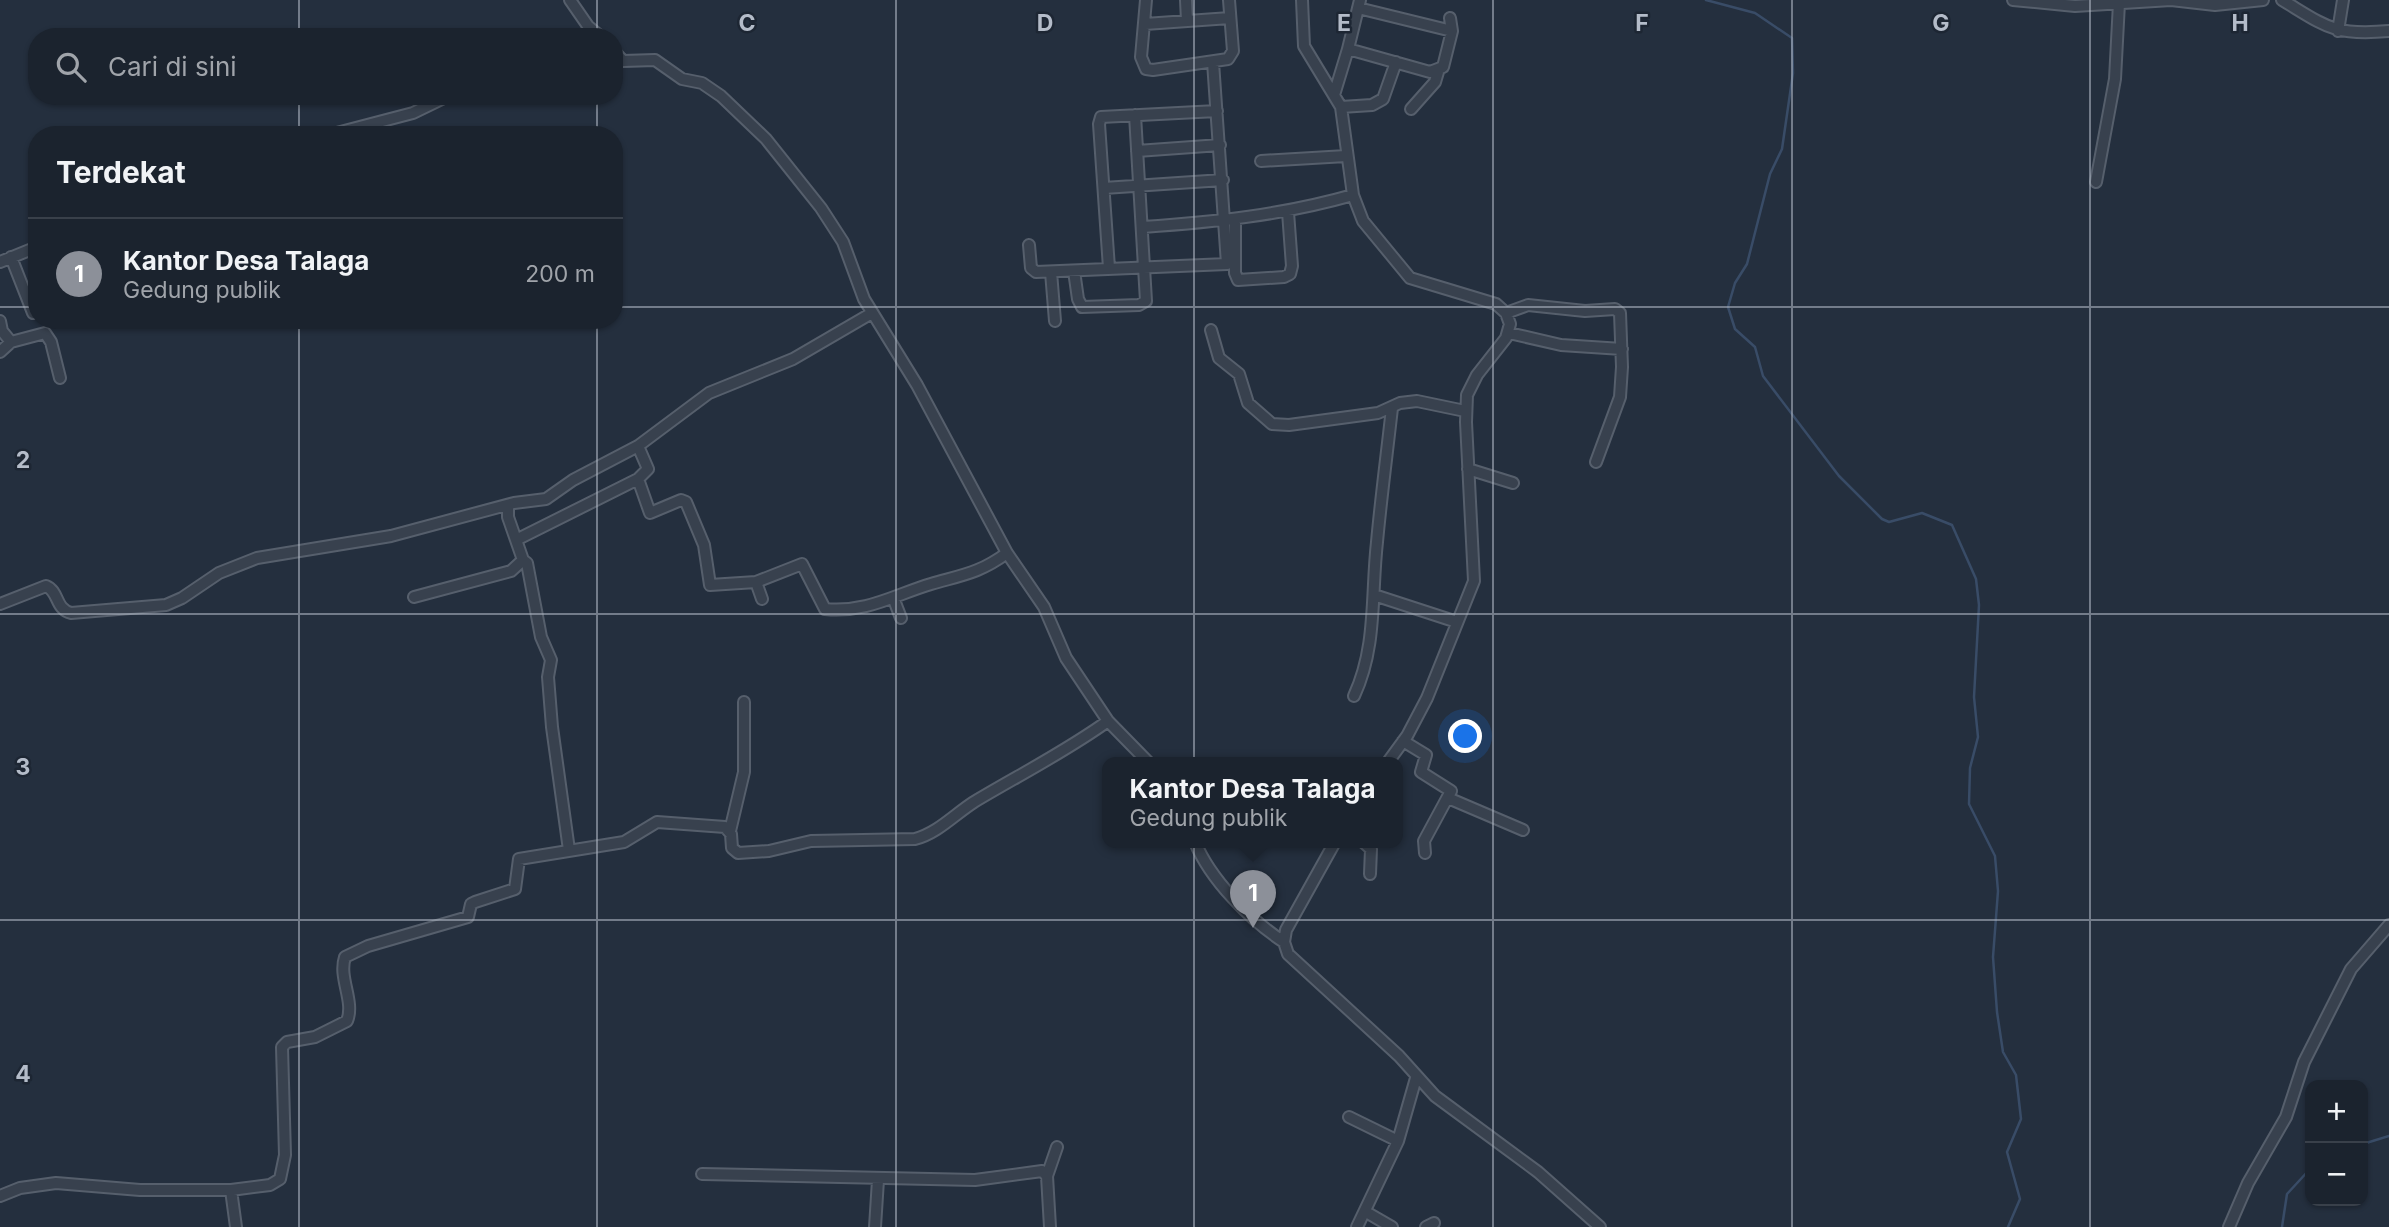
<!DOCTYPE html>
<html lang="id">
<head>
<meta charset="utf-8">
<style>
	body { margin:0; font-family:Inter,sans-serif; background:#242b36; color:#f1f3f6 }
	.controls { position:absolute; right:21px; bottom:21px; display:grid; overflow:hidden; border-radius:14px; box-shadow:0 2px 5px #0004 }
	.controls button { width:63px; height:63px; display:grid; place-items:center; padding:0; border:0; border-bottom:2px solid #39404a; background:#1b232e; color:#f1f3f6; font:35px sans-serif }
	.you { position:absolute; left:1466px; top:737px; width:24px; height:24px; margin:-18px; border:5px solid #fff; border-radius:50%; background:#1a73e8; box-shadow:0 0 0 10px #1a73e833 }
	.badge { display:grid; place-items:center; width:46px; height:46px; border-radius:50%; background:#8c9099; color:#fff; font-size:23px; font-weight:700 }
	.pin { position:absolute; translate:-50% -58px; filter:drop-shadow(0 2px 4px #0008) }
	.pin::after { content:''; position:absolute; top:37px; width:24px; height:21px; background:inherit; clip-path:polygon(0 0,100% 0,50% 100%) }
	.popup { position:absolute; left:1102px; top:757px; width:301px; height:91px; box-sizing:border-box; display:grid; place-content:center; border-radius:14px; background:#1b232e; filter:drop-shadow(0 2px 5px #0005); font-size:23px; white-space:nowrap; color:#a0a4aa }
	.popup b { font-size:26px; color:#f1f3f6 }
	.popup::after { content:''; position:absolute; left:50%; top:100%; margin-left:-14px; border:14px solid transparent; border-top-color:#1b232e }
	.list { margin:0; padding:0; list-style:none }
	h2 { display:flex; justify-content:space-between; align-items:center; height:91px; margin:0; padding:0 28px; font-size:30px }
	h2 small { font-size:23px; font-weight:400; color:#a0a4aa }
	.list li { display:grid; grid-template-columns:46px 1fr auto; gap:21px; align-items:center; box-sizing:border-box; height:112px; padding:0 28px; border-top:2px solid #39404a }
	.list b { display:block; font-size:26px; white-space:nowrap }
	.list p { margin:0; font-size:23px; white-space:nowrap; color:#a0a4aa }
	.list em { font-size:23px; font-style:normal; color:#a0a4aa }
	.icon { flex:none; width:38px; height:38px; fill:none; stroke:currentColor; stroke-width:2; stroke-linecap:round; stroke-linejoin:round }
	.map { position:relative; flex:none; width:2389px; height:1227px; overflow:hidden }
	.search { position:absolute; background:#1b232e; box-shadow:0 2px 5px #0004; left:28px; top:28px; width:595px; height:77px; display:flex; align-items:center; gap:18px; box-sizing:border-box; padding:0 24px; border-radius:28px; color:#a0a4aa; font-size:26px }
	.panel { position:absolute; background:#1b232e; box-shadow:0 2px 5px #0004; left:28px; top:126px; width:595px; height:203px; border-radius:28px }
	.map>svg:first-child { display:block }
</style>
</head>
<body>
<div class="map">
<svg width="2389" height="1227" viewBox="0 0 2389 1227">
	<rect width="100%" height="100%" fill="#242f3e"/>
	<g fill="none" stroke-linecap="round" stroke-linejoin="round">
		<!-- stream -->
		<path stroke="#394c67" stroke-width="2.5" d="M 1706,0 L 1755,13 L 1792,38 L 1793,73 L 1782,149 L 1770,174 L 1747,264 L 1735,283 L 1728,307 L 1735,329 L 1755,347 L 1763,376 L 1839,476 L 1882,519 L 1889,522 L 1922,513 L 1952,525 L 1976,579 L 1979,605 L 1974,697 L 1978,737 L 1970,768 L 1969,804 L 1995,856 L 1998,891 L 1993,957 L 1997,1012 L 2003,1052 L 2016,1075 L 2021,1119 L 2007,1152 L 2020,1199 L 2008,1227
			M 2363,1144 L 2389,1136
			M 2282,1227 L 2287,1194 L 2310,1169"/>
		<!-- minor casing -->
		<g stroke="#565f6c" stroke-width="14">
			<path id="minor" d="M 570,0 L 588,26 L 601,37
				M 1146,0 L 1141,57 L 1146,69 L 1153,70 L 1228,59 L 1233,51 L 1229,0
				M 1186,0 L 1187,21
				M 1302,0 L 1304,46 L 1341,107 L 1353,195 L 1363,221 L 1410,278 L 1496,304 L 1506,313 L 1510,324 L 1506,338 L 1477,375 L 1467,395 L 1466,422 L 1474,581 L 1427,698 L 1407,736 L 1388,762
				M 1360,0 L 1348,49 L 1430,72 L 1443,67 L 1452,31 L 1450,18
				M 2013,0 L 2075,6 L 2171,0 L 2215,5 L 2263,0
				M 2282,0 C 2327,27 2334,36 2389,31
				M 1358,8 L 1452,31
				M 1145,24 L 1230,18
				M 2338,31 L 2343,0
				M 614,51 L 623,61 L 655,60 L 682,79 L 702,83 L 721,96 L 766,139 L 821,208 L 843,242 L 864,299 L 917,385 L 1007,553 L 1044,607 L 1066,658 L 1108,721 L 1148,762
				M 1334,95 L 1348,49
				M 1341,107 L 1372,105 L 1383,99 L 1396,62
				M 1411,109 L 1435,82 L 1438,72
				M 329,135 L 413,113 L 448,96
				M 1137,151 L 1220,145
				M 1261,161 L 1346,156
				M 2096,182 L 2115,79 L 2119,3
				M 1104,188 L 1223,180
				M 1235,220 L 1235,273 L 1238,280 L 1284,277 L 1290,274 L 1292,266 L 1288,212
				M 1143,227 C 1215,222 1283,215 1353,195
				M 1029,245 L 1031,268 L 1036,272 L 1227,264 L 1213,62
				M 11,257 L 33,313
				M 0,262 L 37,247
				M 1109,268 L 1099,124 L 1101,117 L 1217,111
				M 1074,271 L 1078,299 L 1082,307 L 1139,305 L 1146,301 L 1135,115
				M 1051,272 L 1055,321
				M 1506,313 L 1528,305 L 1585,311 L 1615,309 L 1620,313 L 1622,367 L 1620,397 L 1596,462
				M 0,321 L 2,331 L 11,342
				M 1211,330 L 1219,358 L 1239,374 L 1248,403 L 1272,424 L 1289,425 L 1378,413 L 1400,403 L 1417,401 L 1465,411
				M 1509,333 L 1561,345 L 1622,349
				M 0,352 L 11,342 L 45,333 L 51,342 L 60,378
				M 1468,469 L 1513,483
				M 638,479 L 650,513 L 681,500 L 686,502 L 704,545 L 710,585 L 756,582 L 762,599
				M 508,505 L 508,517 L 523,560 L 527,563 L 541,637 L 551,660 L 548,677 L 552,727 L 569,850
				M 516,540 L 638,479 L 648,469 L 638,446
				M 756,582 L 802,564 L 825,609 C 867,613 894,595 931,584 C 962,575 980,573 1007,553
				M 1374,595 L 1457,622
				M 414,597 L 511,571 L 523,560
				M 894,600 L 901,618
				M 0,604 L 46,586 C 59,591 55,609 71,613 L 166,605 L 182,598 L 219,573 L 257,558 L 391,536 L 514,503 L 546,499 L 573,480 L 638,446 L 709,393 L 793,359 L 872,313
				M 1354,696 C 1377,647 1371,595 1377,542 C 1381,498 1387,453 1392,408
				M 1403,741 L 1426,755 L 1421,772 L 1451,791 L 1424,841 L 1425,853
				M 1448,798 L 1523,830
				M 730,831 L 744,772 L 744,702
				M 1195,842 C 1210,879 1250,920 1284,942
				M 1335,842 L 1286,930 L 1284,942 L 1288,954 L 1399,1056 L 1435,1096 L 1538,1172 L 1600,1227
				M 1363,842 L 1371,849 L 1370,874
				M 1349,1117 L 1398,1141
				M 702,1174 L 975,1180 L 1042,1171 L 1047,1176 L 1050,1227
				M 1047,1176 L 1057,1147
				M 231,1190 L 270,1185 L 280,1179 L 285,1155 L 282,1047 L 287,1042 L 315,1037 L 347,1021 C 355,1001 338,978 345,957 L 368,946 L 468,917 L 471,904 L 475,902 L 515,889 L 519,859 L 624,842 L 657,822 L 725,827 L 731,834 L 732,848 L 738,853 L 769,851 L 811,841 L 915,839 C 938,833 955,814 974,802 C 1019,775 1065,752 1108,721
				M 0,1196 L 20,1188 L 56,1183 L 140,1190 L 231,1190 L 236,1227
				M 1366,1212 L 1392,1227
				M 875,1227 L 878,1180
				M 1357,1227 L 1398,1141 L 1416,1078
				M 1426,1227 L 1434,1223
				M 2229,1227 L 2248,1183 L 2286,1117 L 2304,1062 L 2351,969 L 2389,925"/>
		</g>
		<!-- minor -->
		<use href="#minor" stroke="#38414e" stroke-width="10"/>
	</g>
	<!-- grid -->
	<path fill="none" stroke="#b4bcc9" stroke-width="2" stroke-opacity="0.55" d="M 299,0 L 299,37M 597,0 L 597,37M 896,0 L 896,1227M 1194,0 L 1194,1227M 1493,0 L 1493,1227M 1792,0 L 1792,1227M 2090,0 L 2090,1227M 299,96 L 299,135M 597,96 L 597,135M 0,307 L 37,307M 614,307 L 2389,307M 299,320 L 299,1227M 597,320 L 597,1227M 0,614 L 2389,614M 0,920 L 2389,920"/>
	<g font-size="23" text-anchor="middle" font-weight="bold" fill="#b4bcc9" stroke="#1d2633" stroke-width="5" stroke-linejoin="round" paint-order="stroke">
		<text x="747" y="31">C</text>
		<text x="1045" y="31">D</text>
		<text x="1344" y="31">E</text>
		<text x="1642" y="31">F</text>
		<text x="1941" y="31">G</text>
		<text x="2240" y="31">H</text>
		<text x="23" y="468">2</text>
		<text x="23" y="775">3</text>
		<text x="23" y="1082">4</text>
	</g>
</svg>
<div class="controls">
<button>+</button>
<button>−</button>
</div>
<div class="you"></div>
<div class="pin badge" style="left:1253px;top:928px">1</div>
<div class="popup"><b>Kantor Desa Talaga</b>Gedung publik</div>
<div class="search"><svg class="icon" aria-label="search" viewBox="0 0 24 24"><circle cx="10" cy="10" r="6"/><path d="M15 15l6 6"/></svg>Cari di sini</div>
<section class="panel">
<h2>Terdekat<small></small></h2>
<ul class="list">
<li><span class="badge">1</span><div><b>Kantor Desa Talaga</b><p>Gedung publik</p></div><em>200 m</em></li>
</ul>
</section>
</div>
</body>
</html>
